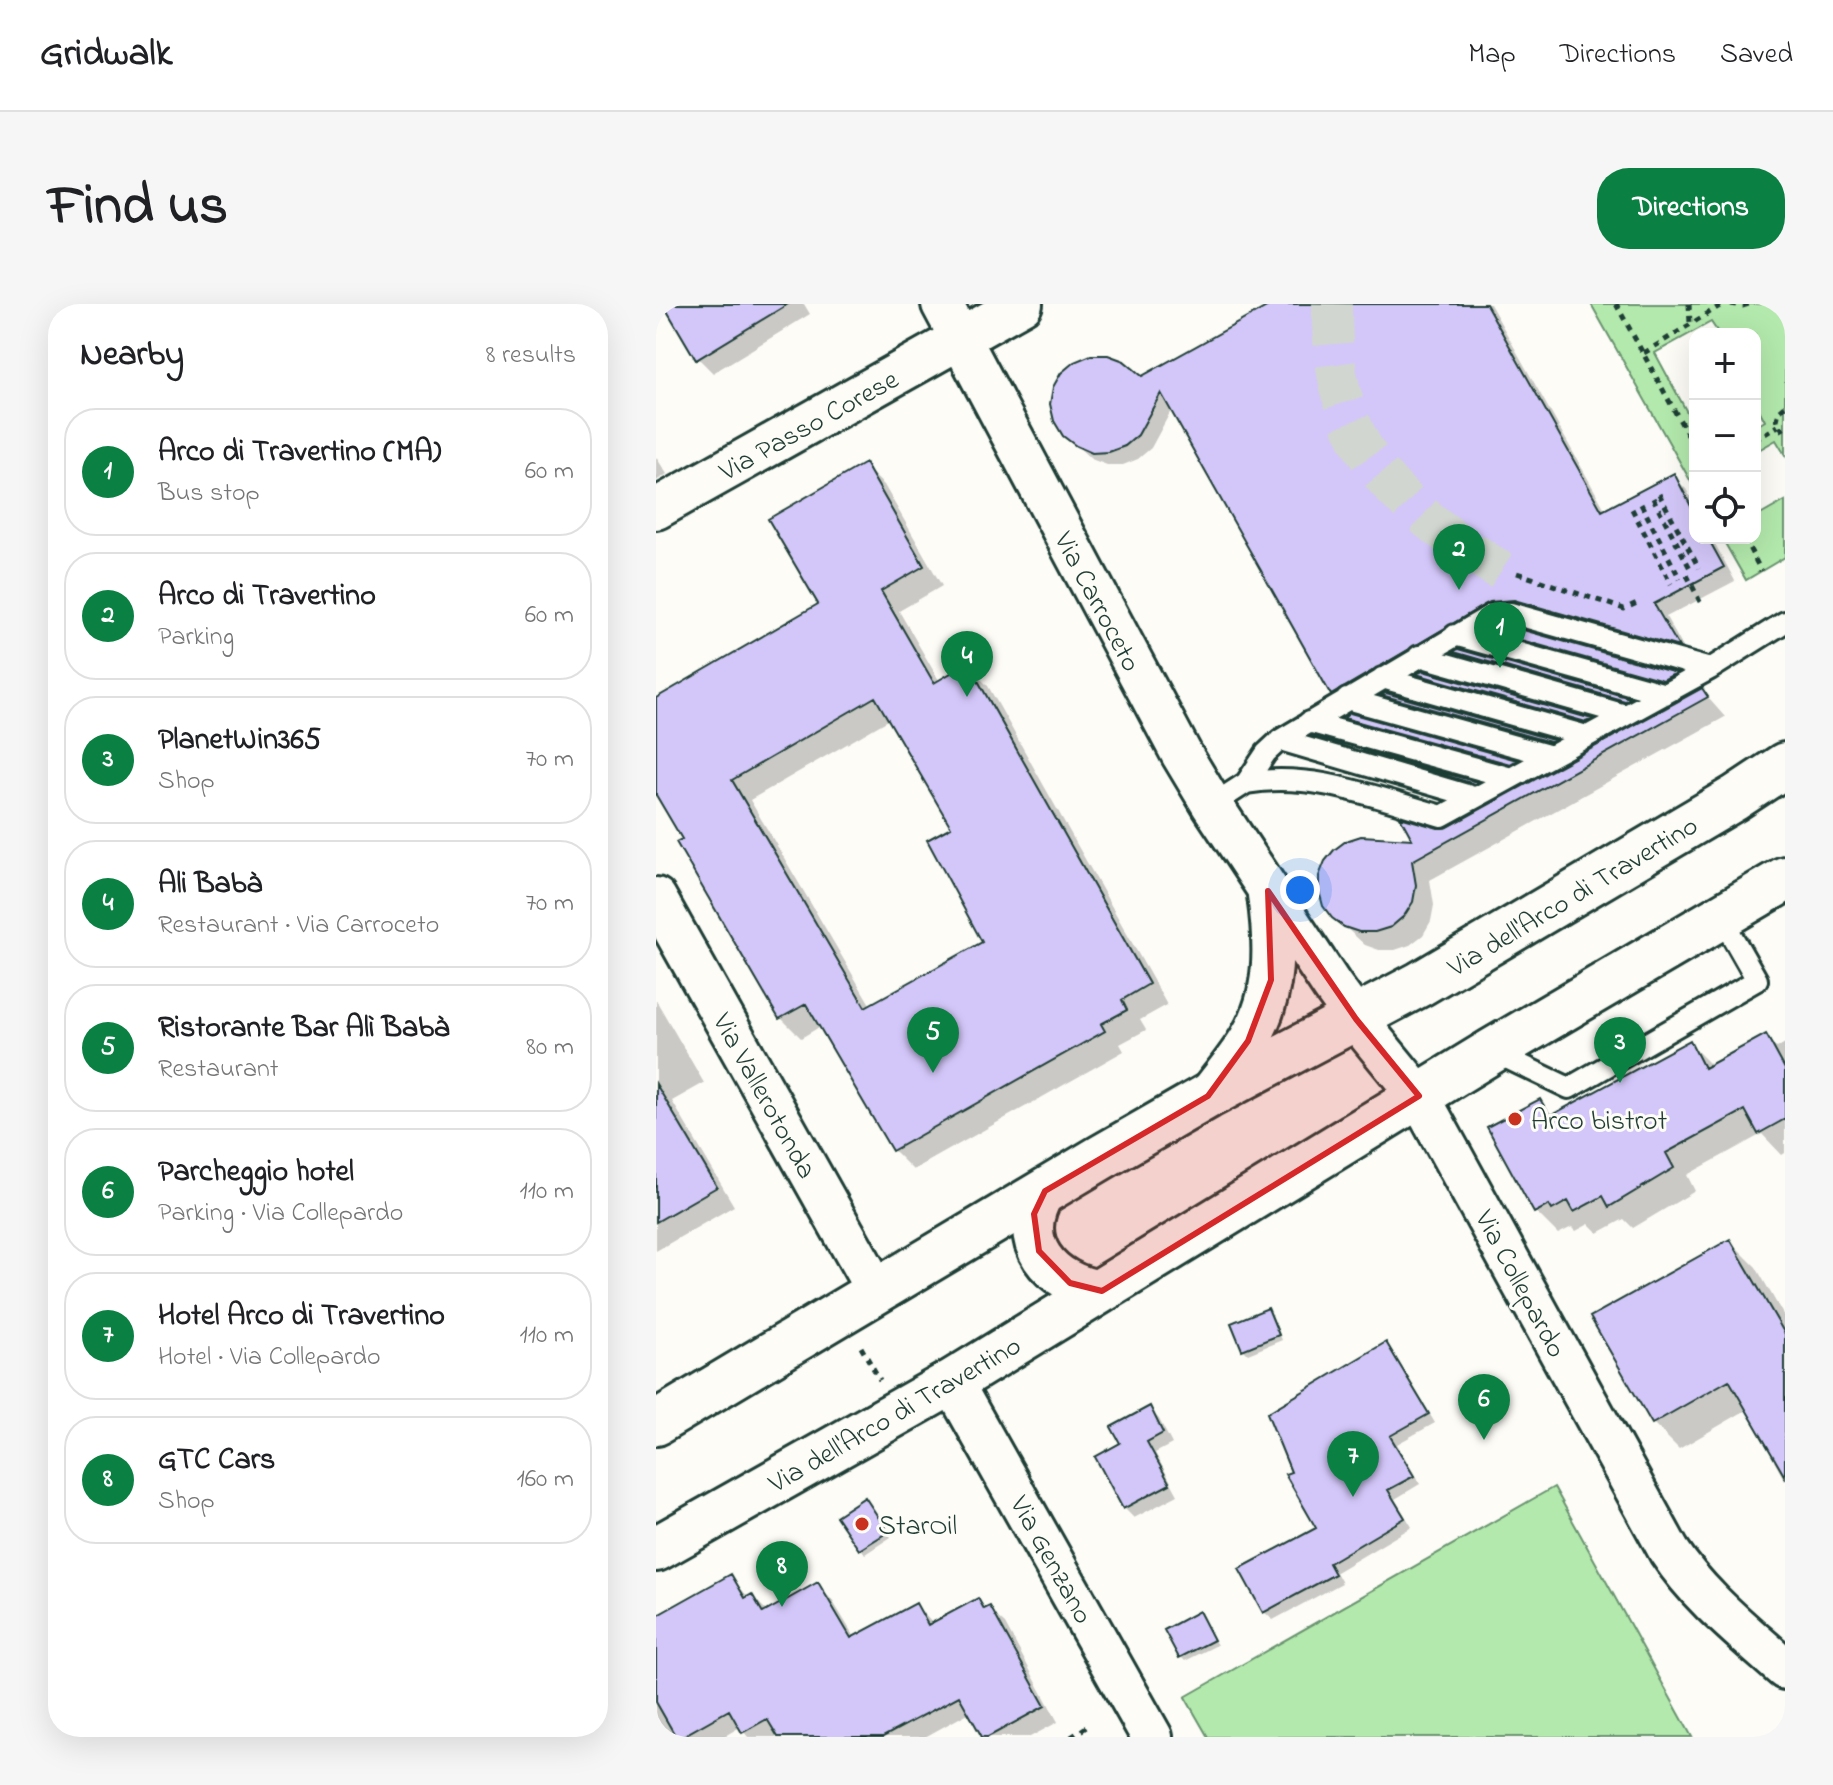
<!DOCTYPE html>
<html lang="en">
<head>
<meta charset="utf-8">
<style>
	body { margin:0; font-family:"Indie Flower",sans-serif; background:#f6f6f6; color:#202124 }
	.controls { position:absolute; right:24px; top:24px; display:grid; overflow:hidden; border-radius:16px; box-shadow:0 8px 32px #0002 }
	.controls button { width:72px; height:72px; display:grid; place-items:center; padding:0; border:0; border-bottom:2px solid #e0e0e0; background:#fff; color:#202124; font:40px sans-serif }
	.you { position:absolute; left:644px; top:586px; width:28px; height:28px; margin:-20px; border:6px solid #fff; border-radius:50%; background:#1a73e8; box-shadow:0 0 0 12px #1a73e833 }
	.badge { display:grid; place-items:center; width:52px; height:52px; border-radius:50%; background:#0b8043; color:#fff; font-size:26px; font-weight:700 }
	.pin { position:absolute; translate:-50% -66px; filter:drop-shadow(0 2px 4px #0008) }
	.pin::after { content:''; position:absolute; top:42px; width:28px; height:24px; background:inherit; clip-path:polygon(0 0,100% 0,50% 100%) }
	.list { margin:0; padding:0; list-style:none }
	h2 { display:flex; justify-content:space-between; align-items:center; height:104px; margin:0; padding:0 32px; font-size:34px }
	h2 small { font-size:26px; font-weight:400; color:#757577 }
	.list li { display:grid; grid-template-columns:52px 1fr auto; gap:24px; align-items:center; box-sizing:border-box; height:128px; margin:0 16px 16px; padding:0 16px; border:2px solid #e0e0e0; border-radius:32px }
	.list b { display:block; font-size:30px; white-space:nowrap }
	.list p { margin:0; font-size:26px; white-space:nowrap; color:#757577 }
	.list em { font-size:26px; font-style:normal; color:#757577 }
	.icon { flex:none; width:44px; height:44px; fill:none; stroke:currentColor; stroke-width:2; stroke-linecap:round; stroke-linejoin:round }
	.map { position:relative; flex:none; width:1129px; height:1433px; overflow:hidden; border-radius:32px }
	header { display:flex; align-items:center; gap:48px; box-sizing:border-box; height:112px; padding:0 40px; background:#fff; border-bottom:2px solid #e0e0e0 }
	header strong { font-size:38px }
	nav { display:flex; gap:44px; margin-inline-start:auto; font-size:28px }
	.intro { display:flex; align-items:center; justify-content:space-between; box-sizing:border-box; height:192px; padding:0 48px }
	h1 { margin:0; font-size:56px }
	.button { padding:20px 36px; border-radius:32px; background:#0b8043; color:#fff; font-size:28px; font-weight:700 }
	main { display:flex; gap:48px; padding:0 48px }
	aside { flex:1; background:#fff; border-radius:32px; box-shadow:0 8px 32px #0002 }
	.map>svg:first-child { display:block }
</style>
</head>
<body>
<header>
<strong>Gridwalk</strong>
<nav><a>Map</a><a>Directions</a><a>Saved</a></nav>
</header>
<div class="intro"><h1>Find us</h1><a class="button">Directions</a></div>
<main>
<aside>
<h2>Nearby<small>8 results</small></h2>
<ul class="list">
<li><span class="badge">1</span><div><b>Arco di Travertino (MA)</b><p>Bus stop</p></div><em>60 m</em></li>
<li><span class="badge">2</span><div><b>Arco di Travertino</b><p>Parking</p></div><em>60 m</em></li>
<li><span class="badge">3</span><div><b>PlanetWin365</b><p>Shop</p></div><em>70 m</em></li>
<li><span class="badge">4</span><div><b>Ali Babà</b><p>Restaurant · Via Carroceto</p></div><em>70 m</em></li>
<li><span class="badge">5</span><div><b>Ristorante Bar Alì Babà</b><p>Restaurant</p></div><em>80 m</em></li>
<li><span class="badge">6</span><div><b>Parcheggio hotel</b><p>Parking · Via Collepardo</p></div><em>110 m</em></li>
<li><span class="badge">7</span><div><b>Hotel Arco di Travertino</b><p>Hotel · Via Collepardo</p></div><em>110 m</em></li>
<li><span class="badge">8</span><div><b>GTC Cars</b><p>Shop</p></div><em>160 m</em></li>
</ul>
</aside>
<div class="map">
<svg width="1129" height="1433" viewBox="0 0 1129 1433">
	<rect width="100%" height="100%" fill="#fdfcf7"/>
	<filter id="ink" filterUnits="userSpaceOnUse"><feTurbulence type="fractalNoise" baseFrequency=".0125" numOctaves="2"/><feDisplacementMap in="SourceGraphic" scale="16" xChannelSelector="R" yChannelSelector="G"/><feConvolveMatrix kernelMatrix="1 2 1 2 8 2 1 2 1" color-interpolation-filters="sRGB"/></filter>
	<g filter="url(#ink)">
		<!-- green -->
		<path fill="#b3e9ac" stroke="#699370" stroke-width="2" d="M 935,0 L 1129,0 L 1129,151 L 1120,136 L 1099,148 L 1099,123 L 1109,117 L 1099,98 L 1099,30 L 1063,30 L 1055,18 L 999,49 L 1039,123 L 1039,185 Z
			M 1129,197 L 1129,253 L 1090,276 L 1066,234 L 1099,234 L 1099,214 Z
			M 898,1183 L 1036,1433 L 552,1433 L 529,1393 Z"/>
		<!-- shadow -->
		<path fill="#0003" fill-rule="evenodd" d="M 9,0 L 148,0 L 154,10 L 57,69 L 42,54 Z
			M 620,0 L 834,0 L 950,207 L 1017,172 L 1030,185 L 1039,201 L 1039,234 L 1056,234 L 1079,277 L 1010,313 L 1033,354 L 847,311 L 690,403 L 677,390 L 516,105 L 495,144 L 482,155 L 467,161 L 451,161 L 435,155 L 408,130 L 486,74 Z
			M 0,153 L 11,170 L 0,177 Z
			M 208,162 L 228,181 L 286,282 L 243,307 L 284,378 L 312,362 L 332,382 L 511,701 L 484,716 L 490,726 L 464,740 L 468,747 L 257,866 L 237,846 L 165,722 L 145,734 L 125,714 L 23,539 L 28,536 L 0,487 L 0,396 L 164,301 ZM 234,415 L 298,524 L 329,639 L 215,702 L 94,496 Z
			M 853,324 L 1019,371 L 1039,391 L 1046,387 L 1069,413 L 774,576 L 778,601 L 775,617 L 767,631 L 754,641 L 739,646 L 723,646 L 709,641 L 678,613 L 760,537 L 782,527 L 793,525 L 877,479 L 710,433 L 691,414 L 695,412 L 860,458 L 880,478 L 953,437 L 782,389 L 764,371 L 767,369 L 935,417 L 955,436 L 992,416 L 819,367 L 801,349 L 973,396 L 993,415 L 1030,395 L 855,346 L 837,328 Z
			M 729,391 L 896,438 L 916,457 L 747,410 Z
			M 713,450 L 820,480 L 838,498 L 728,465 Z
			M 0,696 L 48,779 L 16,797 L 78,902 L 0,947 Z
			M 1109,732 L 1121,744 L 1129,739 L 1129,849 L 1126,851 L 1106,830 L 1031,871 L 1039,887 L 977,924 L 968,915 L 942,929 L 933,920 L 920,927 L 916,923 L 902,930 L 880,908 L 883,797 L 898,812 L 1033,739 L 1056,762 Z
			M 1074,937 L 1100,963 L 1129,1014 L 1129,1177 L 1118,1157 L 1121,1156 L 1092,1105 L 1023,1145 L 997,1119 Z
			M 612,1006 L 616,1011 L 626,1036 L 592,1050 L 587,1045 Z
			M 729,1041 L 737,1049 L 779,1119 L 741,1140 L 764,1180 L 739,1195 L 756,1223 L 680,1268 L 686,1279 L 617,1316 L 608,1308 L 662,1225 L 637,1169 Z
			M 493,1105 L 503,1115 L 516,1140 L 499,1149 L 522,1191 L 478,1214 L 468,1204 L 467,1140 Z
			M 213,1200 L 235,1233 L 209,1250 L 183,1212 Z
			M 75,1273 L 93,1294 L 96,1292 L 112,1308 L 161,1281 L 176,1296 L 199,1334 L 260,1301 L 277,1320 L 322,1296 L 349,1320 L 402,1418 L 374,1433 L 328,1433 L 314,1408 L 269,1433 L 92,1433 L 84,1423 L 67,1433 L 0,1433 L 0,1322 Z
			M 542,1310 L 561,1341 L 529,1357 L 525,1353 Z"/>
		<!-- building -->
		<path fill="#d3c7f9" stroke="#1f3d34" stroke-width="2" fill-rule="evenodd" d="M 7,0 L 132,0 L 40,56 Z
			M 616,0 L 830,0 L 946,207 L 1018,169 L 1039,210 L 1039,234 L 1052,234 L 1068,263 L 998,300 L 1023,343 L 858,296 L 834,298 L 675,391 L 505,89 L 482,131 L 469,142 L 453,148 L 436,149 L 420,142 L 407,132 L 398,117 L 394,100 L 397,83 L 405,69 L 418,58 L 435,51 L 452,51 L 468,57 L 486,72 Z
			M 209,159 L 268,262 L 225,287 L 278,379 L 312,359 L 493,680 L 466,696 L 471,706 L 445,720 L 449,727 L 236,847 L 150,700 L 123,715 L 20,538 L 26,535 L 0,491 L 0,394 L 162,300 L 112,215 ZM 219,393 L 295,523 L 271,536 L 326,638 L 209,703 L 76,476 Z
			M 853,322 L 1020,369 L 1007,376 L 833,327 Z
			M 802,345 L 974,394 L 969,397 L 798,348 Z
			M 767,367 L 936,415 L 930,418 L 760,370 Z
			M 1046,384 L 1052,393 L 756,557 L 760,581 L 757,598 L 748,612 L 735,623 L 719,628 L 703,628 L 688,623 L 676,614 L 667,602 L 663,587 L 663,572 L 669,557 L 678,546 L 690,537 L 705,532 L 756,535 L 744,513 L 782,524 L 792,523 Z
			M 730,389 L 897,436 L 894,438 L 725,391 Z
			M 694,409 L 861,456 L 854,460 L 688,414 Z
			M 706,446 L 821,478 L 818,480 Z
			M 1110,730 L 1129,765 L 1129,815 L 1102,830 L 1089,806 L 1010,849 L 1018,864 L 953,903 L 947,892 L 918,908 L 912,897 L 896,906 L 893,901 L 878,909 L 831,823 L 884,795 L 894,812 L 1034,736 L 1048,764 Z
			M 0,780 L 61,883 L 0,918 Z
			M 1074,935 L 1129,1030 L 1129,1173 L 1073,1076 L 996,1120 L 934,1013 Z
			M 612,1004 L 623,1031 L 586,1046 L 575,1019 Z
			M 730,1038 L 773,1110 L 734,1132 L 758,1172 L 732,1186 L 749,1214 L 673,1259 L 679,1270 L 607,1309 L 583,1265 L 660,1224 L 629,1170 L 635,1168 L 611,1109 Z
			M 494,1102 L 507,1129 L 491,1138 L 514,1180 L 467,1205 L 439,1153 L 464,1139 L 455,1123 Z
			M 209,1193 L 232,1228 L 203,1246 L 180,1212 Z
			M 75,1270 L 89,1294 L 96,1290 L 107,1309 L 162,1278 L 195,1334 L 260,1299 L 272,1321 L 322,1294 L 328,1305 L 334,1302 L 389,1402 L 332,1433 L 326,1433 L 303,1392 L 227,1433 L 122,1433 L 111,1415 L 86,1429 L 73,1406 L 25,1433 L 20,1433 L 0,1398 L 0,1312 Z
			M 543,1307 L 558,1336 L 523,1354 L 508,1326 Z"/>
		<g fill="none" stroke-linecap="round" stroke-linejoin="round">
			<!-- street-tunnel -->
			<path stroke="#d1d6d0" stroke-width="40" stroke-dasharray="40 20" stroke-linecap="butt" d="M 676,0 C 675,144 731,193 845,267"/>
			<!-- lane casing -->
			<g stroke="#1f3d34" stroke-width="26">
				<path id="lane" d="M 799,331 L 1009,390
					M 763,352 L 970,411
					M 726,374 L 931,432
					M 691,395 L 895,452
					M 653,418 L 855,474
					M 624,436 L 818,493
					M 590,479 C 657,467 721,494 786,512 L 1054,365 L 1129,318
					M 556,501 L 590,479 L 610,449 L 624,436 L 835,311 L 854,309 L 1054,365
					M 836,747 L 913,784 L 1101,676 L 1065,613"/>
			</g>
			<!-- street casing -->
			<g stroke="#1f3d34" stroke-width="46">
				<path id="street" d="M 286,0 L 526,451 L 556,501 L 676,682 L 700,715 L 763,792 L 1013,1247 C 1044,1294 1088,1328 1129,1365
					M 0,205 L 366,0
					M 0,594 L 221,988
					M 552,792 C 566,773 581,756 593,736 C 621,691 619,641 612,591
					M 389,887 C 357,937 394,980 446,987
					M 296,1078 L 496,1433"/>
			</g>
			<!-- secondary casing -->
			<g stroke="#1f3d34" stroke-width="50">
				<path id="secondary" d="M 0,1119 L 444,854 L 552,792 L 764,680 L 1079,494 L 1129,461
					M 0,1245 L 296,1078 L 836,747 L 1129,575"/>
			</g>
			<!-- path -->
			<path stroke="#1f3d34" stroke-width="5" stroke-dasharray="6 6" stroke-linecap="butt" d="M 960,0 L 1039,144
				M 1033,0 L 1034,20
				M 1075,0 L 1087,2 L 1093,0
				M 988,49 L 1067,0
				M 1129,102 L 1123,107 L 1121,116 L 1129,130
				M 1099,136 L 1122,122
				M 1003,190 L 1043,264
				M 997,194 L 1036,268
				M 985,200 L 1024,275
				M 976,205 L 1015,280
				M 1088,234 L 1105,267
				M 861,269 L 968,305 L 985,297
				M 1031,271 L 1046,302
				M 205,1043 L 224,1076
				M 415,1433 L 432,1422"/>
			<!-- lane -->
			<use href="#lane" stroke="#fdfcf7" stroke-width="20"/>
			<!-- street -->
			<use href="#street" stroke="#fdfcf7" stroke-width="40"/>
			<!-- secondary -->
			<use href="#secondary" stroke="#fdfcf7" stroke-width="44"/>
		</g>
	</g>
	<!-- marked area -->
	<path fill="#d62828" fill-opacity="0.2" stroke="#d62828" stroke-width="6" stroke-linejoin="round" d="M 612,587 L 700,715 L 763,792 L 446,987 L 414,979 L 383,947 L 378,910 L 389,887 L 552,792 L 592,737 L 615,676 Z"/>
	<!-- markers -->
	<g fill="#c8321e" stroke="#fdfcf7" stroke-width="3">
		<circle cx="859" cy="815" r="8"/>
		<circle cx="206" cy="1220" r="8"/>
	</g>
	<g text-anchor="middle" stroke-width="6" stroke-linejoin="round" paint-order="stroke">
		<!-- street labels -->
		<g font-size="28" fill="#1f3d34" stroke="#fdfcf7">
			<text transform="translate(152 120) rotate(-29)" y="10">Via Passo Corese</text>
			<text transform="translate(443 297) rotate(62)" y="10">Via Carroceto</text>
			<text transform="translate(916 591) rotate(-31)" y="10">Via dell'Arco di Travertino</text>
			<text transform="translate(110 791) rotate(61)" y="10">Via Vallerotonda</text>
			<text transform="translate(866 979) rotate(62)" y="10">Via Collepardo</text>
			<text transform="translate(238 1109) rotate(-30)" y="10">Via dell'Arco di Travertino</text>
			<text transform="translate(397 1255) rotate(61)" y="10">Via Genzano</text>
		</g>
		<!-- poi labels -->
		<g font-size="28" fill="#1f3d34" stroke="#fdfcf7" text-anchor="start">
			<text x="875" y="825">Arco bistrot</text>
			<text x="222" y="1230">StarOil</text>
		</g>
	</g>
</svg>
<div class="controls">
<button>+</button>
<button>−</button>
<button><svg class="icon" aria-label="locate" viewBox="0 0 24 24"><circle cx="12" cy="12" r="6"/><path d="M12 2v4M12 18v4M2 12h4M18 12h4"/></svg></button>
</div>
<div class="you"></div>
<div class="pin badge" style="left:844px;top:364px">1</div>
<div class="pin badge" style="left:803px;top:286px">2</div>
<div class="pin badge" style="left:964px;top:779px">3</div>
<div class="pin badge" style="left:311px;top:393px">4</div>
<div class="pin badge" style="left:277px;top:769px">5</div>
<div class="pin badge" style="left:828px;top:1136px">6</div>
<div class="pin badge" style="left:697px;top:1193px">7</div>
<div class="pin badge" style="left:126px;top:1303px">8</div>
</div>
</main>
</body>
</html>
